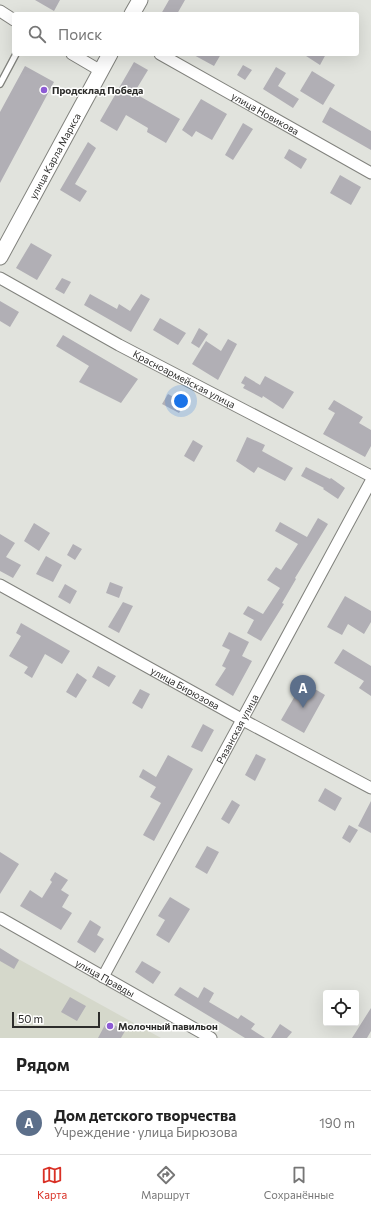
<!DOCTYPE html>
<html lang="ru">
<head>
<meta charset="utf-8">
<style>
	body { margin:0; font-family:Commissioner,sans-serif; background:#f6f6f6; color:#222 }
	.controls { position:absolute; right:12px; bottom:12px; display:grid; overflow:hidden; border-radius:4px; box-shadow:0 4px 16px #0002 }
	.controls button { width:36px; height:36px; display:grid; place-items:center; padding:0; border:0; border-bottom:1px solid #e0e0e0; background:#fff; color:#222; font:20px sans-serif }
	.scale { position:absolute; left:12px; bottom:10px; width:88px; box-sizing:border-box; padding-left:4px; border:2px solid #2c2c2a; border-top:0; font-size:11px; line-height:14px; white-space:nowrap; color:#2c2c2a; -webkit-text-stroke:3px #fffffe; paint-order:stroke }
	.you { position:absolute; left:181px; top:401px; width:14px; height:14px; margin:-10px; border:3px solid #fff; border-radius:50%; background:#1a73e8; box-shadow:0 0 0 6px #1a73e833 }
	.badge { display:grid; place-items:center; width:26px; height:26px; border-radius:50%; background:#d93025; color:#fff; font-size:13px; font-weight:700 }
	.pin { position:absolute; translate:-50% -33px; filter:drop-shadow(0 1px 2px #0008) }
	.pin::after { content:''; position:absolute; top:21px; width:14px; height:12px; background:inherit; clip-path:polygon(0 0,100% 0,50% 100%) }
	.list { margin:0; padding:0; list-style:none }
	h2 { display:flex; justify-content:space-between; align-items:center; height:52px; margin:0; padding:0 16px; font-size:17px }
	h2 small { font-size:13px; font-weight:400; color:#767676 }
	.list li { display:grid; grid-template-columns:26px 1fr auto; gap:12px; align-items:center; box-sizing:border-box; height:64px; padding:0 16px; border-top:1px solid #e0e0e0 }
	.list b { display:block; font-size:15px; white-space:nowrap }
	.list p { margin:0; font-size:13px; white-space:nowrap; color:#767676 }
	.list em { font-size:13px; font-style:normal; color:#767676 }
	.icon { flex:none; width:22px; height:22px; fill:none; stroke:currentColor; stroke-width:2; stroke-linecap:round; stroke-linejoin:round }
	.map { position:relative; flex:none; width:371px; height:1038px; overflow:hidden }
	.search { position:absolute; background:#fff; box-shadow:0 4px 16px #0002; left:12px; right:12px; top:12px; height:44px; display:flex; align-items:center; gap:10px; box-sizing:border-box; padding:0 14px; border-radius:4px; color:#767676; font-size:15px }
	.sheet { height:116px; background:#fff }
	nav { display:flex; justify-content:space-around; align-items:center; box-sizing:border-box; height:56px; border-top:1px solid #e0e0e0; background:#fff; font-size:11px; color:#767676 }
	nav a { display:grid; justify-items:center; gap:2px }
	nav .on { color:#d93025 }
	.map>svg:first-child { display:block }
</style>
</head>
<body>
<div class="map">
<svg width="371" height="1038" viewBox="0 0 371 1038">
	<rect width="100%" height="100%" fill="#e1e3dd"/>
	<!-- built -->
	<path fill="#d5d8cb" d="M 2,950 L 161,1038 L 0,1038 L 0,953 Z"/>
	<!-- building -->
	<path fill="#b1afb5" d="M 35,0 L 60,0 L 54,11 Z
		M 169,0 L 185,0 L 177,14 L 161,14 Z
		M 192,54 L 221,54 L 214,66 Z
		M 303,54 L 326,54 L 320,65 Z
		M 134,62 L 148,70 L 134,93 L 180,119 L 166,143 L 147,132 L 148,128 L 126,115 L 117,131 L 100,121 Z
		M 243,65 L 252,70 L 245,80 L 237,75 Z
		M 25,66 L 54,82 L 0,183 L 0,112 Z
		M 276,67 L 286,73 L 278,86 L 299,99 L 293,108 L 263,89 Z
		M 312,71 L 335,85 L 323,105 L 300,91 Z
		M 201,99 L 227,114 L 212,140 L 196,131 L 192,137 L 182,130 Z
		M 330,107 L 371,131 L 371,150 L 322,122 Z
		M 243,123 L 253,129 L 233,160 L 225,155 Z
		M 88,142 L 96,148 L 75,184 L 87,191 L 80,202 L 60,190 Z
		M 289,149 L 307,159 L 301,169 L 284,158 Z
		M 340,175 L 361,187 L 351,205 L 330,193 Z
		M 31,243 L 52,255 L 37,280 L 16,268 Z
		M 62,278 L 71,282 L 64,294 L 55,289 Z
		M 90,294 L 117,309 L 119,304 L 130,311 L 141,294 L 150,299 L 131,332 L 84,305 Z
		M 0,301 L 19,312 L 10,327 L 0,321 Z
		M 160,318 L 186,333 L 178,345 L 153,330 Z
		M 199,328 L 208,334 L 199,348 L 191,343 Z
		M 63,335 L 138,379 L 121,403 L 79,382 L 89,366 L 56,346 Z
		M 228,339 L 237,344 L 218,380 L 192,364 L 206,341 L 221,351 Z
		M 245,376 L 260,385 L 265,376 L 294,392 L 283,409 L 263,396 L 262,398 L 243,388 L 245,385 L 241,383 Z
		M 168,394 L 185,403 L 179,413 L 162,404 Z
		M 334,400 L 363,417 L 359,423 L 371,430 L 371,446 L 365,457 L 323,434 L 335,413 L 328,409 Z
		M 247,437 L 265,445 L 262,451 L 293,468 L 285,481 L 258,467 L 254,473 L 236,461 Z
		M 193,440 L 203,446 L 194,462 L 184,456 Z
		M 306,467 L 330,479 L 331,478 L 345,488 L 338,499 L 323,489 L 324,488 L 301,476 Z
		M 318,518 L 328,524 L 295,578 L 296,579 L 282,603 L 284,604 L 261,641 L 247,633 L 254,620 L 243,614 L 248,606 L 263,614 L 280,588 L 267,580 L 276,567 L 281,570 L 298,544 L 275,531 L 280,522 L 307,537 Z
		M 34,523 L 50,533 L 39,551 L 24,541 Z
		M 0,534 L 15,543 L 6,557 L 21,565 L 13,578 L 0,571 Z
		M 73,544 L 82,549 L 75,560 L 67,555 Z
		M 46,556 L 62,565 L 53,582 L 36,574 Z
		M 110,582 L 123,587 L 119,598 L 106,593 Z
		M 65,584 L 77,591 L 70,604 L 58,597 Z
		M 345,596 L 371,611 L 371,622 L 364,634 L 348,624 L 342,635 L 327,627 Z
		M 123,602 L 133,606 L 119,633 L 108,627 Z
		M 21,623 L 70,651 L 62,664 L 45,654 L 32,678 L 24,673 L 28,667 L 9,656 L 21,636 L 16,633 Z
		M 229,632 L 249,642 L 242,656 L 252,661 L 233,696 L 215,685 L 226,668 L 222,666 L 230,650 L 222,646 Z
		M 343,649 L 371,666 L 371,696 L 359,688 L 364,681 L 334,663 Z
		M 98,666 L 116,676 L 109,687 L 92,677 Z
		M 77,673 L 87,680 L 76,698 L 66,692 Z
		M 303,682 L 325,695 L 304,733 L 281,720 Z
		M 140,689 L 150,694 L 142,709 L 132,703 Z
		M 203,724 L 214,730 L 202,752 L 191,747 Z
		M 256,754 L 266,759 L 255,781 L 245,775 Z
		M 168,755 L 193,769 L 154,841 L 143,835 L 161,803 L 150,797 L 156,787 L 139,777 L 143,769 L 156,777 Z
		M 325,788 L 342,798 L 335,811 L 318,801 Z
		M 232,800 L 240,805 L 229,824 L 221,819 Z
		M 371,801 L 371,833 L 358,826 Z
		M 349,825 L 358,830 L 350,843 L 342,838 Z
		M 207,846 L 219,852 L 207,874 L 195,867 Z
		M 0,852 L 19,864 L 0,894 Z
		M 55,872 L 68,880 L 61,890 L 69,895 L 62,907 L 72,913 L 61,930 L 20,906 L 30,890 L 42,898 L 52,882 L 50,880 Z
		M 170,897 L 190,909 L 169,943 L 156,935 L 165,920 L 158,916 Z
		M 90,920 L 101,927 L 97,935 L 104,939 L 95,953 L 77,942 Z
		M 0,948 L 19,960 L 14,969 L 0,961 Z
		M 142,961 L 161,972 L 153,984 L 135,972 Z
		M 180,987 L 198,998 L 204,987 L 214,993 L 209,1002 L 238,1019 L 241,1015 L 255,1024 L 251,1029 L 265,1038 L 245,1038 L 219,1022 L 174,995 Z
		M 70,997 L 86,1006 L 77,1021 L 61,1012 Z
		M 371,1008 L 371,1031 L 367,1038 L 352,1038 Z
		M 107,1021 L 125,1031 L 121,1038 L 98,1038 Z
		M 280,1024 L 292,1032 L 287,1038 L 271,1038 Z"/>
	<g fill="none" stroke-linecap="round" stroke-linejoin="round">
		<!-- lane casing -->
		<g stroke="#81827d" stroke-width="8">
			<path id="lane" d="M 0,84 L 16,54"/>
		</g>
		<!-- street casing -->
		<g stroke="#81827d" stroke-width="13">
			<g id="street">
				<path d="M 0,11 L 14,20"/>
				<path d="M 72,54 L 101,71"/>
				<path id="s1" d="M 160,54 L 371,173"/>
				<path id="s2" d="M 0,278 L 119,345 L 371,476"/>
				<path id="s3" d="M 0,585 L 243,720 L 371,788"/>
				<path id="s4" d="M 0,918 L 211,1038"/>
				<path id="s5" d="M 103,977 L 371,481"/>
			</g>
		</g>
		<!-- secondary casing -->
		<g stroke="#81827d" stroke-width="17">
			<g id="secondary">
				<path d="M 132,14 L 140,0"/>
				<path id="s6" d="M 0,257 L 110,54"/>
			</g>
		</g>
		<!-- lane -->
		<use href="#lane" stroke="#fff" stroke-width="5.5"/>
		<!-- street -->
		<use href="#street" stroke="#fff" stroke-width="11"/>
		<!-- secondary -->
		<use href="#secondary" stroke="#fff" stroke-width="15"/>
	</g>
	<!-- markers -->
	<g fill="#8d5bd4" stroke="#fffffe" stroke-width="1.5">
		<circle cx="44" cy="90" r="4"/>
		<circle cx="110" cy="1026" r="4"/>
	</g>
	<g text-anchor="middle" stroke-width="3" stroke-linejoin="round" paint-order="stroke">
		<!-- poi labels -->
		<g font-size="10" font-weight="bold" fill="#2c2c2a" stroke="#fffffe" text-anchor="start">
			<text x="52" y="94">Продсклад Победа</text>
			<text x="118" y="1030">Молочный павильон</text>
		</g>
		<!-- street labels -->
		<g font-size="10" fill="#2c2c2a" stroke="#fffffe">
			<text dy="4" stroke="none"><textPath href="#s1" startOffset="121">улица Новикова</textPath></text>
			<text dy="4" stroke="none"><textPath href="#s6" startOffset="115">улица Карла Маркса</textPath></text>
			<text dy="4" stroke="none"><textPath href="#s2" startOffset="210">Красноармейская улица</textPath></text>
			<text dy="4" stroke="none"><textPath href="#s3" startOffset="212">улица Бирюзова</textPath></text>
			<text dy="4" stroke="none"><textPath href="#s5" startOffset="282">Рязанская улица</textPath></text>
			<text dy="4" stroke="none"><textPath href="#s4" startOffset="121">улица Правды</textPath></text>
		</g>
	</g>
</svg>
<div class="controls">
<button><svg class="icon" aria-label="locate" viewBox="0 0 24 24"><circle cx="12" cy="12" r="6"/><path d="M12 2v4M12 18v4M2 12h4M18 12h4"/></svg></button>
</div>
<div class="scale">50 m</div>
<div class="you"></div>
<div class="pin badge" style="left:303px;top:708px;background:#5c6f8a">A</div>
<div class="search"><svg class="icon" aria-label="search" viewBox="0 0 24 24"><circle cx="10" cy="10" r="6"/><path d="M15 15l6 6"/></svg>Поиск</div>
</div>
<section class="sheet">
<h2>Рядом<small></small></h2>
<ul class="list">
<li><span class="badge" style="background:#5c6f8a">A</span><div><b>Дом детского творчества</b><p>Учреждение · улица Бирюзова</p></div><em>190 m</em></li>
</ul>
</section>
<nav>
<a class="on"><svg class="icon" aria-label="map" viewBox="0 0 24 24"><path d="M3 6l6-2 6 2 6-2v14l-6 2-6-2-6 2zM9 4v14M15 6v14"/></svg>Карта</a>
<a><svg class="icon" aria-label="directions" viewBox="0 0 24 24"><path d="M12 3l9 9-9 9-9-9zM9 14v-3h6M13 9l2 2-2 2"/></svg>Маршрут</a>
<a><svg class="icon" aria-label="saved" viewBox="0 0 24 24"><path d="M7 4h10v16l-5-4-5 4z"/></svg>Сохранённые</a>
</nav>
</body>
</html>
